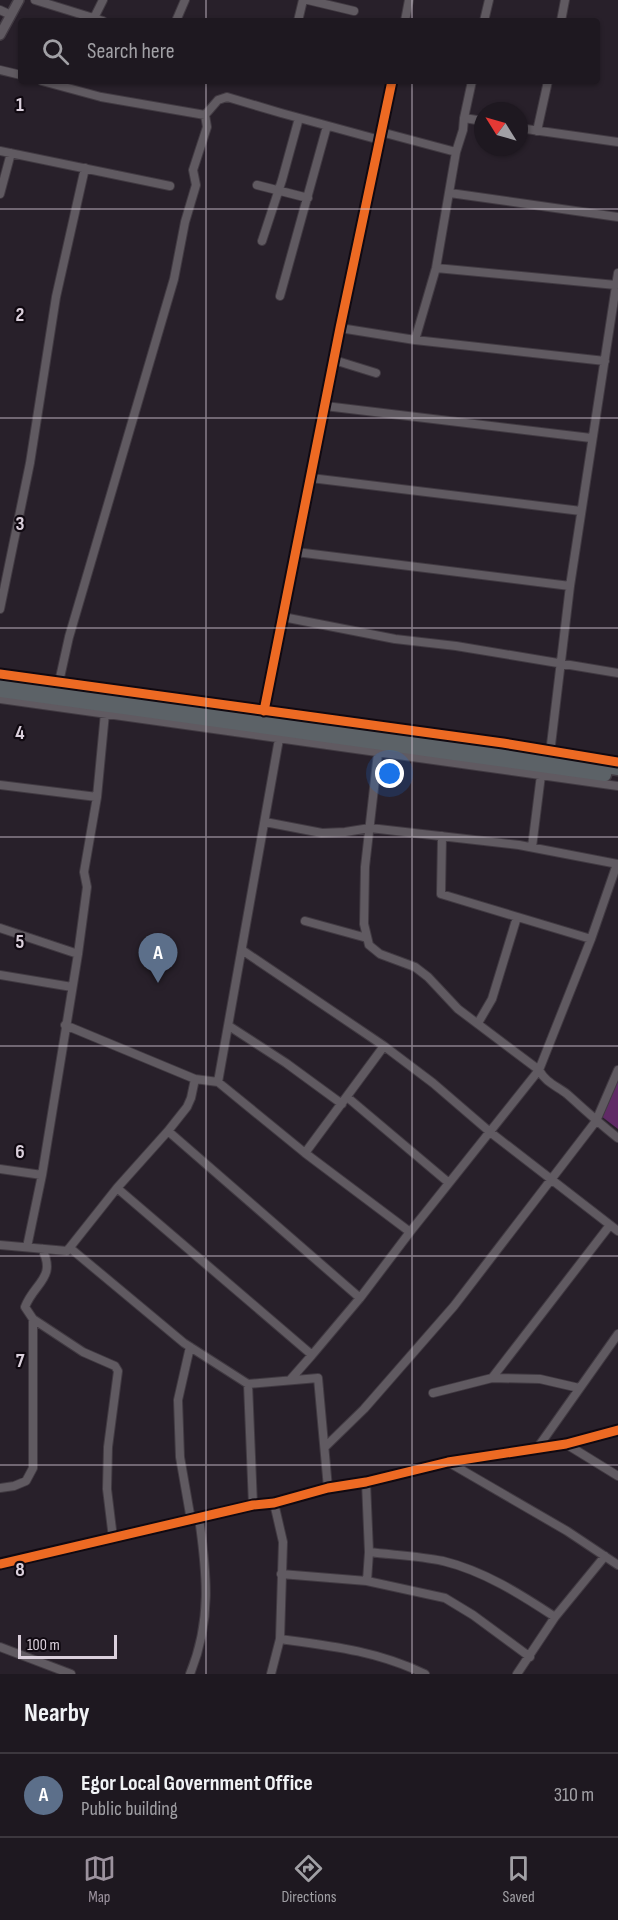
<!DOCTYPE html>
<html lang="en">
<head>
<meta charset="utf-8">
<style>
	body { margin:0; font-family:"Sofia Sans Condensed",sans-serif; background:#262129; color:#f1f3f6 }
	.compass { position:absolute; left:474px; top:102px; width:54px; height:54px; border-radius:50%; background:#1e1820; box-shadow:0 2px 4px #0004; rotate:307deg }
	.scale { position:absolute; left:18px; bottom:15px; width:99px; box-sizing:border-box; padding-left:6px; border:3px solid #dbd0dc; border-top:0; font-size:16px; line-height:21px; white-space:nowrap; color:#dbd0dc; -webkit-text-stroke:4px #100911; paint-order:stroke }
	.you { position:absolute; left:390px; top:774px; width:21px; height:21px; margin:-15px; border:4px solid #fff; border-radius:50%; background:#1a73e8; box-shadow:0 0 0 9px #1a73e833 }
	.badge { display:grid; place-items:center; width:39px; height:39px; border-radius:50%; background:#9c929e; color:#fff; font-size:20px; font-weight:700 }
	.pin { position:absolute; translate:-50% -50px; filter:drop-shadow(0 2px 3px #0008) }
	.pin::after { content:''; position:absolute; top:32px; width:21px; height:18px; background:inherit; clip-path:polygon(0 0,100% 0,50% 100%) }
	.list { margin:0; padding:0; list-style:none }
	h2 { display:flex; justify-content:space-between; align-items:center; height:78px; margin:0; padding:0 24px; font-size:26px }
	h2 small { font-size:20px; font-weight:400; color:#a1a0a5 }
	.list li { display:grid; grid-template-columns:39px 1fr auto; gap:18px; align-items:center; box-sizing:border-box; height:84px; padding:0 24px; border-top:2px solid #3c373e }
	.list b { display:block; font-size:22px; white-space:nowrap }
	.list p { margin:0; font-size:20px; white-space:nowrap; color:#a1a0a5 }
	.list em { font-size:20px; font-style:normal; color:#a1a0a5 }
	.icon { flex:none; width:33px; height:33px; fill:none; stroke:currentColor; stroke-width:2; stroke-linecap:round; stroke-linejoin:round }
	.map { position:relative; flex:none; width:618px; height:1674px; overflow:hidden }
	.search { position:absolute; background:#1e1820; box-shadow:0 2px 4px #0004; left:18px; right:18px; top:18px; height:66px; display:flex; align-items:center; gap:15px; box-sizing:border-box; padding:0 21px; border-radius:6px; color:#a1a0a5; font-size:22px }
	.sheet { height:162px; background:#1e1820 }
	nav { display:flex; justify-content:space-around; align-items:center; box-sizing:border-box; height:84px; border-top:2px solid #3c373e; background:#1e1820; font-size:16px; color:#a1a0a5 }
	nav a { display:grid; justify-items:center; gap:3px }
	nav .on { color:#9c929e }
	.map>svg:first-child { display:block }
</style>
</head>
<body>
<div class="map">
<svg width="618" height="1674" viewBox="0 0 618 1674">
	<rect width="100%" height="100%" fill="#28202a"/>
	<!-- green -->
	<path fill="#602a66" d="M 618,1079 L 618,1129 L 601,1116 Z"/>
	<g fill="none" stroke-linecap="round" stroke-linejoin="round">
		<!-- minor casing -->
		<g stroke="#413a42" stroke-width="10">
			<path id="minor" d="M 35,0 L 103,21
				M 308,0 L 354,11
				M 0,10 L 11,15
				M 94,18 L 103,0
				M 176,21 L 185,0
				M 298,21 L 303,0
				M 405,21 L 409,0
				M 484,21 L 489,0
				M 561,21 L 565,0
				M 0,70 L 21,75
				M 42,81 L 101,97 L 205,115 L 218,100 L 227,97 L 281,113 L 380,140
				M 464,118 L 483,121
				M 519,128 L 618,142
				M 537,131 L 548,81
				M 381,132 L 456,152
				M 0,151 L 170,186
				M 257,185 L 308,198
				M 450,193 L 618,217
				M 0,194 L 11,153
				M 262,241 L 282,180 L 299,118
				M 436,268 L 616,285
				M 280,296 L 327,126
				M 340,328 L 415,340 L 605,361
				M 415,340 L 436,268 L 456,152 L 463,130 L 464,118 L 472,81
				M 334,360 L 376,373
				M 325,406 L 591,438
				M 311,478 L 581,511
				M 296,552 L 570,586
				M 0,609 L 30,463 L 56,297 L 85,168
				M 283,617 L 395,639 L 456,646 L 618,673
				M 0,674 L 503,743 L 618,762
				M 59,682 L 69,637 L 174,279 L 185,222 L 196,185 L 193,170 L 207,127 L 205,115
				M 0,699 L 618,786
				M 264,711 L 340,328 L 392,81
				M 378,753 L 365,867 L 364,924 L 369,945 L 380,954 L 415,967 L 428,977 L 458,1009 L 539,1070 C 546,1083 557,1086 567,1094 C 584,1109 600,1124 618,1138
				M 550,753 L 570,586 L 618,273
				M 0,785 L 97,797
				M 265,822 L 322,833 L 345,832 L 370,828 L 519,845 L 618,864
				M 442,836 L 441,894 L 591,939
				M 532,847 L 541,775
				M 305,921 L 367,938
				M 0,928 L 78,954
				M 242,950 L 384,1046 L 433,1083 L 490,1132 L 618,1231
				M 0,975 L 72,987
				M 478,1023 L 492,999 L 517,917
				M 65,1025 L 195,1079 L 218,1082 L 305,1153 L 410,1232 L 360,1298 L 312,1355
				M 229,1026 L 286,1063 L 342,1104
				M 218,1082 L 279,739
				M 347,1097 L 449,1183
				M 168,1131 L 360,1298
				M 305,1153 L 384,1046
				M 0,1169 L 42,1175
				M 117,1188 L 312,1355 L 290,1380
				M 410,1232 L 539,1070 L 591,939 L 617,864
				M 0,1245 L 67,1251 L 117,1188 L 168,1131 L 187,1107 L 191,1098 L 195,1079
				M 27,1247 L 42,1175 L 78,954 L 87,887 L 84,872 L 97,797 L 105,713
				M 70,1248 L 184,1343 L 248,1384 L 253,1505
				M 42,1249 C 57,1278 34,1283 25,1307 L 33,1319 L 83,1352 L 115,1366 L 118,1371 L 108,1447 L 107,1489 L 113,1538
				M 190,1347 L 178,1400 L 180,1457 L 191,1520
				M 492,1378 L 610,1225
				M 248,1384 L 318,1378 L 328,1488
				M 433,1393 L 492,1378 L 540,1379 L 579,1388
				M 566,1444 L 618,1476
				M 325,1447 L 364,1409 L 454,1306 L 596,1121 L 618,1070
				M 536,1450 L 618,1334
				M 448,1462 L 567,1531 L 618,1565
				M 366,1482 L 369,1552
				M 0,1488 L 14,1486 L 26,1481 L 33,1468 L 33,1319
				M 0,1564 L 253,1505 L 274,1503 L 328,1488 L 366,1482 L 448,1462 L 566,1444 L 618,1430
				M 281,1574 L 367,1581 L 445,1598 L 473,1615 L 530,1657
				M 367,1581 L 369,1552 C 393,1555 419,1556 443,1561 C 484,1571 520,1594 555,1617
				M 280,1639 C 332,1646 377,1651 425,1674
				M 0,1647 L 71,1674
				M 190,1674 C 212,1620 207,1574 199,1518
				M 271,1674 L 280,1639 L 283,1542 L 274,1503
				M 517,1674 L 555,1617 L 605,1556"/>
		</g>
		<!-- tertiary casing -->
		<g stroke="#413a42" stroke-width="12">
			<path id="tertiary" d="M 0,35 L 19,0"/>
		</g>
		<!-- trunk casing -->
		<g stroke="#413a42" stroke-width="15">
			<path id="trunk" d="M 0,682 L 490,749 L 618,769
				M 0,691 L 605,775"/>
		</g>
		<!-- minor -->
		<use href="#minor" stroke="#605a61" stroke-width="8"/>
		<!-- tertiary -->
		<use href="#tertiary" stroke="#605a61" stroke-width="9"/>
		<!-- trunk -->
		<use href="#trunk" stroke="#5c6267" stroke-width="12"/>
		<!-- cycleway casing -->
		<g stroke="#100911" stroke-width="13">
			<path id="cycleway" d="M 0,674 L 503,743 L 618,762
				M 264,711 L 340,328 L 392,81
				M 0,1564 L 253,1505 L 274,1503 L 328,1488 L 366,1482 L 448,1462 L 566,1444 L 618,1430"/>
		</g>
		<!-- cycleway -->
		<use href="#cycleway" stroke="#ed6a23" stroke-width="9"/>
	</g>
	<!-- grid -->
	<path fill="none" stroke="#dbd0dc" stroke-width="1.5" stroke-opacity="0.55" d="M 206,0 L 206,21M 412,0 L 412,21M 206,81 L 206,1674M 412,81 L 412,1674M 0,209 L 618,209M 0,418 L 618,418M 0,628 L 618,628M 0,837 L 618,837M 0,1046 L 618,1046M 0,1256 L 618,1256M 0,1465 L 618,1465"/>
	<g font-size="20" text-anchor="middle" font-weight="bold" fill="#dbd0dc" stroke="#100911" stroke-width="4.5" stroke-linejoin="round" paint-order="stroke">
		<text x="20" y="111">1</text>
		<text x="20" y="321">2</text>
		<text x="20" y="530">3</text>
		<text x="20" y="739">4</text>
		<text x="20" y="948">5</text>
		<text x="20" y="1158">6</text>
		<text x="20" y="1367">7</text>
		<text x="20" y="1576">8</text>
	</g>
</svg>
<svg class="compass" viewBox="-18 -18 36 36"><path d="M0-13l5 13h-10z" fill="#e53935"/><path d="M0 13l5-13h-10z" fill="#a1a0a5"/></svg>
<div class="scale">100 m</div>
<div class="you"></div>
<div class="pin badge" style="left:158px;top:983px;background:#5c6f8a">A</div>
<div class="search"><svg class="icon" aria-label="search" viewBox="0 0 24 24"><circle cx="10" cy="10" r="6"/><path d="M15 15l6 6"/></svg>Search here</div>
</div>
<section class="sheet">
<h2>Nearby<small></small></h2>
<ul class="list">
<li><span class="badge" style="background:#5c6f8a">A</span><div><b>Egor Local Government Office</b><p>Public building</p></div><em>310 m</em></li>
</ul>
</section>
<nav>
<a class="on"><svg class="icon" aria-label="map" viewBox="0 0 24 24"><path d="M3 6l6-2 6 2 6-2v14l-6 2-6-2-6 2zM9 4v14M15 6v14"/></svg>Map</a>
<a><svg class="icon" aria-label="directions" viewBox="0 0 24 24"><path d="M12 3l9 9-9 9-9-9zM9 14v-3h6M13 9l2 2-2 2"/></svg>Directions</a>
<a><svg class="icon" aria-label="saved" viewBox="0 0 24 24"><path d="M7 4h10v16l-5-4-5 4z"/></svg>Saved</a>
</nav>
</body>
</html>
